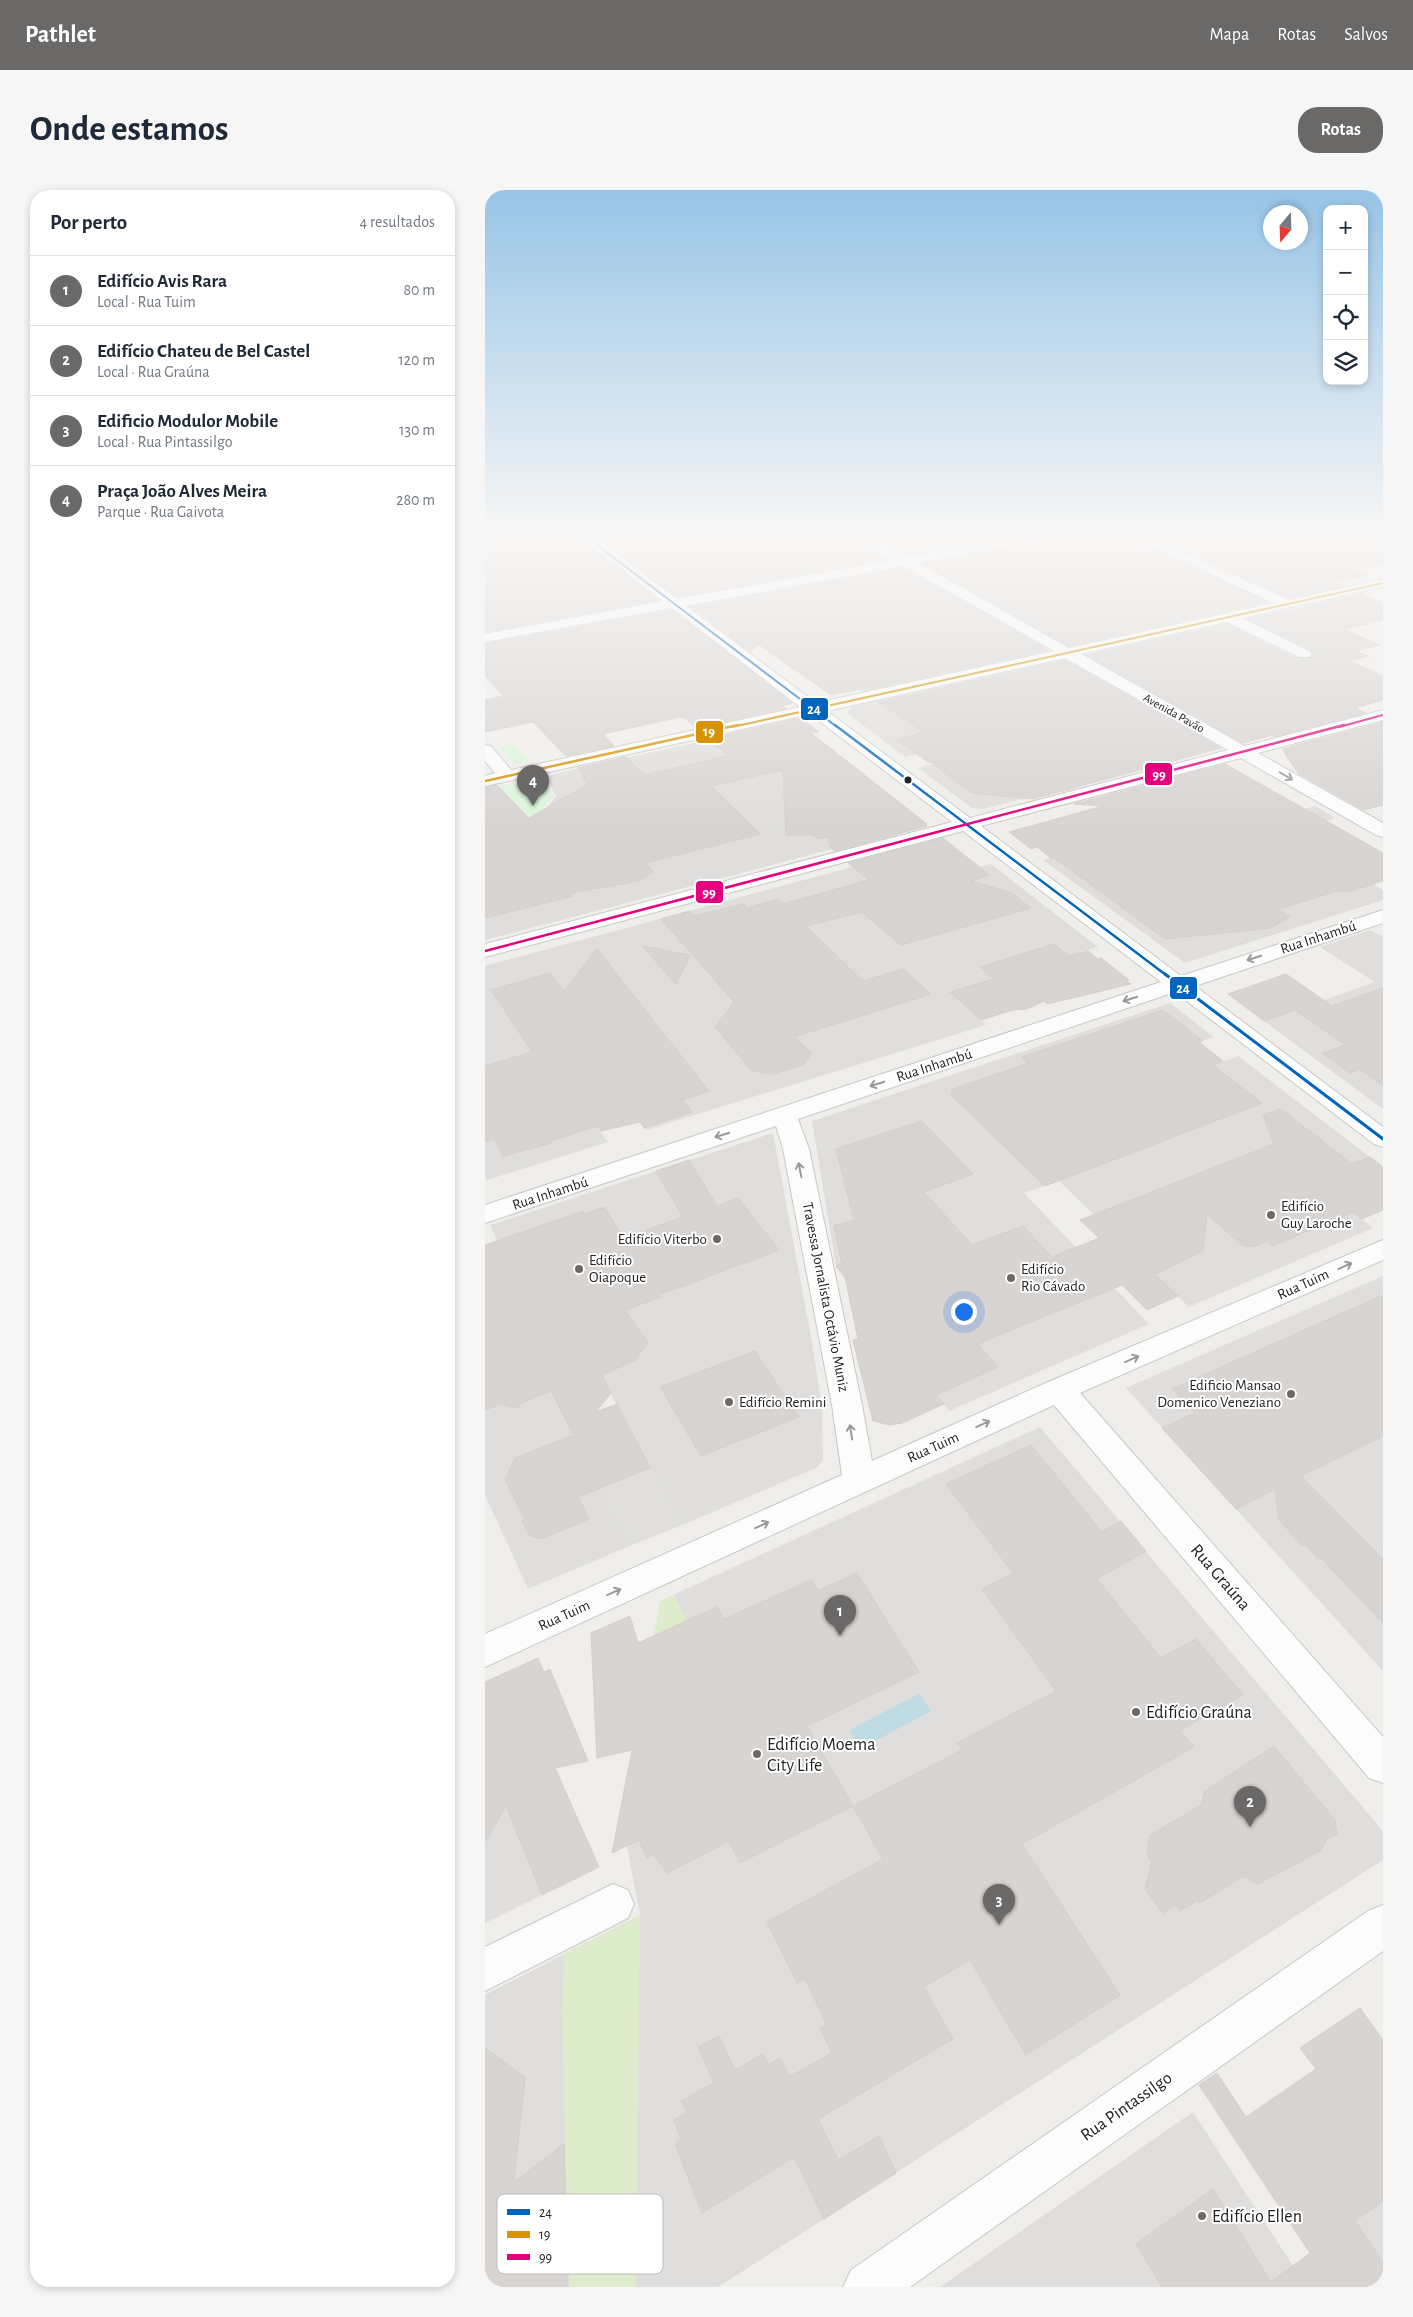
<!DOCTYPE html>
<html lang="pt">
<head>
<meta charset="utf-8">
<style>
	body { margin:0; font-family:"Alegreya Sans",sans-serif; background:#f6f6f7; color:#1f2937 }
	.controls { position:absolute; right:15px; top:15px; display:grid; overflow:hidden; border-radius:10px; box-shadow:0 2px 8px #0003 }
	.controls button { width:45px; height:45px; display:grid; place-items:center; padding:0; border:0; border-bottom:1px solid #e0e1e3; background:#fff; color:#1f2937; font:25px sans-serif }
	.compass { position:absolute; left:778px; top:15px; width:45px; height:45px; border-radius:50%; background:#fff; box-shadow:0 2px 8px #0003; rotate:199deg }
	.you { position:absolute; left:478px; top:1121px; width:18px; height:18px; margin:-12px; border:4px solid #fff; border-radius:50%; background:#1a73e8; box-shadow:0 0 0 8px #1a73e833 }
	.badge { display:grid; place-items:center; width:32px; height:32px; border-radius:50%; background:#6a6968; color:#fff; font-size:16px; font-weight:700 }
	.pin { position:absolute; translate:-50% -41px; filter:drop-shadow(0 1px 2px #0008) }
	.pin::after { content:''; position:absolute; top:26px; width:18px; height:15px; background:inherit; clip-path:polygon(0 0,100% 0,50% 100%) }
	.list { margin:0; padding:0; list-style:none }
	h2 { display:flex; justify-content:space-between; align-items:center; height:65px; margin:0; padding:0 20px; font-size:21px }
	h2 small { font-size:16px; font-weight:400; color:#747a83 }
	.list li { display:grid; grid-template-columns:32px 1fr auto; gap:15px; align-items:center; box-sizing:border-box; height:70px; padding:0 20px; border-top:1px solid #e0e1e3 }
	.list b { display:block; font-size:19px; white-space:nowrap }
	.list p { margin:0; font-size:16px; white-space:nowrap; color:#747a83 }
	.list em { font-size:16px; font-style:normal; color:#747a83 }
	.icon { flex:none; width:28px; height:28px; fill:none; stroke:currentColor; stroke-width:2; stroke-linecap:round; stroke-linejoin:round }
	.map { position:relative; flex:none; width:898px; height:2097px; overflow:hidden; border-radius:20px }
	header { display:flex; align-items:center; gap:30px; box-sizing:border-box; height:70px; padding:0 25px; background:#6a6968; color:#fff }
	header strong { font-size:24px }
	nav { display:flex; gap:28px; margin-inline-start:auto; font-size:18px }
	.intro { display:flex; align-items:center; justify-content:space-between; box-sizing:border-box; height:120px; padding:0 30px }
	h1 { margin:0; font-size:35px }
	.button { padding:12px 22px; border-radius:20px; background:#6a6968; color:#fff; font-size:18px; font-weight:700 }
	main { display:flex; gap:30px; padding:0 30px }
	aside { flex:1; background:#fff; border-radius:20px; box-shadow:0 2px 8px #0003 }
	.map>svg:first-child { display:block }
</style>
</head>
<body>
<header>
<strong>Pathlet</strong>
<nav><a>Mapa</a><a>Rotas</a><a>Salvos</a></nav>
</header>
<div class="intro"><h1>Onde estamos</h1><a class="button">Rotas</a></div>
<main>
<aside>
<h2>Por perto<small>4 resultados</small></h2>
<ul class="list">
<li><span class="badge">1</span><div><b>Edifício Avis Rara</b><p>Local · Rua Tuim</p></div><em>80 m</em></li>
<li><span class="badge">2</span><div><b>Edifício Chateu de Bel Castel</b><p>Local · Rua Graúna</p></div><em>120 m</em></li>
<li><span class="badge">3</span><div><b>Edificio Modulor Mobile</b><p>Local · Rua Pintassilgo</p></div><em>130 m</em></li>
<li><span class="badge">4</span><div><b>Praça João Alves Meira</b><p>Parque · Rua Gaivota</p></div><em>280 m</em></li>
</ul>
</aside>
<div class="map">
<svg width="898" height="2097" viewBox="0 0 898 2097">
	<rect width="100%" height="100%" fill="#f0eeeb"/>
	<!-- residential -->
	<path fill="#dfdedc" d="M 446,500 L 514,545 L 637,584 L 498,619 L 487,618 L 433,578 L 529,555 L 514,545 L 420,567 L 362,523 L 366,517 Z
		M 267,540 L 386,649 L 0,750 L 0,669 L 45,630 L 55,626 L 71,606 L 61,586 Z
		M 830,616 L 851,628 L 714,668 L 821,654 L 898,700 L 898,710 L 700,773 L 558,670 L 670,638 L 759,637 Z
		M 506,674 L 613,757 L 466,803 L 501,835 L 161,940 L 96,848 L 60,859 L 123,952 L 2,990 L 0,985 L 0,776 L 367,677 L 398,704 Z
		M 885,740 L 898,747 L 898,919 L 779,831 L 890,792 L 835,757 Z
		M 685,813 L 729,847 L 574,901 L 729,875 L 753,866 L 885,967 L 829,989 L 888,1038 L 704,1117 L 574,991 L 539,1003 L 664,1134 L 464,1221 L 351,1076 L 327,931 Z
		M 288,943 L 327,1152 L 337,1218 L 338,1270 L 331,1278 L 195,1336 L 123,1198 L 75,1218 L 147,1355 L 43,1399 L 0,1305 L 0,1173 L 61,1150 L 5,1035 Z
		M 898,1086 L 898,1481 L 641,1198 Z
		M 555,1237 L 898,1641 L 898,1670 L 233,2097 L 0,2097 L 0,1805 L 155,1725 L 142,1656 L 133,1636 L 202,1431 L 188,1405 Z
		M 0,1560 L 57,1705 L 0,1733 Z
		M 708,1922 L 808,2076 L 898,2010 L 898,2097 L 455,2097 Z"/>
	<!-- grass -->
	<path fill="#ddeccb" d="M 188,1405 L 202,1431 L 169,1446 L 175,1411 Z
		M 155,1725 L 151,2097 L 84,2097 L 77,1822 L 79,1764 Z"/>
	<!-- park -->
	<path fill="#daf5da" d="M 29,554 L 45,571 L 29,574 L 14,557 Z
		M 58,586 L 69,606 L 47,629 L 15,596 Z"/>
	<!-- parking -->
	<path fill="#e0dfde" d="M 165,1278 L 195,1336 L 147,1355 L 117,1298 Z"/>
	<!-- water -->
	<path fill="#bfdbe3" d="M 434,1504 L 446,1521 L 375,1559 L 364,1540 Z"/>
	<!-- building -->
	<path fill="#d7d4d2" stroke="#d3d0cc" d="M 16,346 L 92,346 L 174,410 L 0,442 L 0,358 L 26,354 Z
		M 111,346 L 368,346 L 403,369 L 192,407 Z
		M 389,346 L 528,346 L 423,365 Z
		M 567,346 L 643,346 L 782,412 L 584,456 L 438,374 L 559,352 Z
		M 667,346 L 898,346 L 898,373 L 866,379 L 881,385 L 849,392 L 859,396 L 804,408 Z
		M 419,378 L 564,460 L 377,501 L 375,499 L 346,505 L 273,454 L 266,462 L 267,463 L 206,417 Z
		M 877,404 L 898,413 L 898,430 L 859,439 L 894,455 L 870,461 L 883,466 L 864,471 L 898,486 L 898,510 L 870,518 L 880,523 L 789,547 L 787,545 L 758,553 L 601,465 L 742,434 L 813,469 L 824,469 L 829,464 L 825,459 L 763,429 Z
		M 187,420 L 307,513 L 297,516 L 301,518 L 211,538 L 200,528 L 195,527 L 118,544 L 129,556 L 81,566 L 48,532 L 0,542 L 0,510 L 18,506 L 0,486 L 0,454 Z
		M 580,470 L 736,558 L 548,609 L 486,603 L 445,572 L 443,572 L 412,550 L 439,542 L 393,512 Z
		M 315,528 L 334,542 L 326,543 L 442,634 L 440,635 L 442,636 L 349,661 L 346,658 L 343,647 L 332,649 L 328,645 L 301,645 L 298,580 L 226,596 L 275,644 L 161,673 L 168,682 L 153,691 L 85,703 L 88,706 L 0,728 L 0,598 L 12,595 L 44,628 L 103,594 L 97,587 L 101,587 L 92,578 L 141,567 L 160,585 L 243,566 L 223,549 Z
		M 898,532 L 898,615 L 879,620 L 813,583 L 797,559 Z
		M 740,574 L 898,663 L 898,691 L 862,702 L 852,701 L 794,719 L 805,727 L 786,738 L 680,749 L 568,667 L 566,668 L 552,657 L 546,659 L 524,642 L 618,616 L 589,614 Z
		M 458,648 L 504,685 L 486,691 L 527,703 L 546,718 L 416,755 L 377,722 L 321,736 L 378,791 L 418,779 L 446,804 L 309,847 L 327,863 L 319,874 L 288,884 L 267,881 L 230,837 L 249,812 L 176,729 L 204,721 L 209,726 L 259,714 L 262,718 L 293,709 L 298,714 L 335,704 L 383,690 L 363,673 Z
		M 569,754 L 584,766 L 603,761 L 613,769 L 616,768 L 644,790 L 641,791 L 646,794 L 562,814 L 559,811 L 542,819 L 528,820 L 496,830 L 465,802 L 509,789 L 495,777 Z
		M 157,756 L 205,765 L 191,794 Z
		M 112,759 L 224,901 L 197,910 L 207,922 L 159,938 L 155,932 L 116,941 L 112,936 L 66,951 L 67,953 L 18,966 L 9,949 L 0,952 L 0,876 L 47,862 L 6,800 L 65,783 L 79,801 Z
		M 801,784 L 847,816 L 898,798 L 898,896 L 875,879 L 865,883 L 837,863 L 860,855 L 810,820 L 779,831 L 743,804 Z
		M 678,820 L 718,851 L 714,852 L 738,871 L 728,875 L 777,913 L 560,996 L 465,904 L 469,903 L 466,900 L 543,873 L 536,867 Z
		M 796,919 L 867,974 L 885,967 L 898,977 L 898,1020 L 877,1029 L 869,1022 L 787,1056 L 782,1051 L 768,1057 L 757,1055 L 722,1024 L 718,1061 L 670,1084 L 693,1106 L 662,1120 L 637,1095 L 567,1123 L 493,1154 L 513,1177 L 451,1205 L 459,1214 L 417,1233 L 405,1235 L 388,1231 L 368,1150 L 373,1149 L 360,1087 L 351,1076 L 357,1074 L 349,1036 L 369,1030 L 351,959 L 437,931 L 488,984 L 439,1002 L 487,1055 L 538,1036 L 567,1067 L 614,1048 L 595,1030 L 789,954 L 778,925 Z
		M 204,970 L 232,1016 L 253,1008 L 294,1060 L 174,1105 L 176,1107 L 140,1120 L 163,1153 L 149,1171 L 117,1185 L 126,1203 L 111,1222 L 132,1214 L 165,1278 L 93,1307 L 104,1329 L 56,1349 L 44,1345 L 37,1331 L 39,1329 L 20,1289 L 30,1268 L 89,1245 L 66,1201 L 36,1213 L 33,1218 L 16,1214 L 0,1220 L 0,1055 L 98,1021 L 99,1024 L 119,1017 L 139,1048 L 198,1027 L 171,981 Z
		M 898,1105 L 898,1246 L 816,1286 L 898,1369 L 898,1433 L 835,1367 L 833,1369 L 820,1354 L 818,1356 L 794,1330 L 790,1299 L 751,1319 L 677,1238 L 710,1223 L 687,1199 Z
		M 270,1161 L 314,1227 L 216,1266 L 175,1197 Z
		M 546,1255 L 617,1342 L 636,1331 L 661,1361 L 612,1389 L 676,1468 L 711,1449 L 758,1505 L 695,1540 L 709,1557 L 537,1654 L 635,1805 L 541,1865 L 485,1770 L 439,1797 L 468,1849 L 333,1929 L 353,1970 L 394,1946 L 411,1983 L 339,2029 L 309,1967 L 217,2023 L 190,1954 L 196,1949 L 189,1930 L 202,1923 L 196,1911 L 229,1893 L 213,1857 L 234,1846 L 250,1880 L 278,1864 L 283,1875 L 295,1868 L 304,1887 L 347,1863 L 335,1838 L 342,1835 L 320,1789 L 312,1793 L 282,1732 L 398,1669 L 368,1616 L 477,1560 L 472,1553 L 571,1501 L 497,1399 L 528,1383 L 461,1294 Z
		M 372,1383 L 434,1482 L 322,1536 L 368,1616 L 255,1673 L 244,1651 L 182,1683 L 169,1664 L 162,1668 L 154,1650 L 127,1663 L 147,1560 L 112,1568 L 106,1443 L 145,1426 L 153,1453 L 232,1417 L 239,1429 L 326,1390 L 333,1401 Z
		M 53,1468 L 59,1482 L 65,1479 L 103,1571 L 70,1578 L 114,1677 L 57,1705 L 21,1616 L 0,1652 L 0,1492 Z
		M 789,1556 L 850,1630 L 852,1644 L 842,1649 L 835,1661 L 773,1694 L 758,1686 L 715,1713 L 713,1710 L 695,1721 L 691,1715 L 678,1723 L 660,1699 L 667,1672 L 662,1665 L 665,1645 L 716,1615 L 720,1601 Z
		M 875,1818 L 898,1850 L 898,2011 L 870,2031 L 898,2072 L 898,2097 L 677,2097 L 651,2054 L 728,1999 L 786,2092 L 825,2063 L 714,1895 L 732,1883 L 761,1927 L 831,1879 L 815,1858 Z
		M 0,1858 L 40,1887 L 29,1992 L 79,1954 L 83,2097 L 0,2097 Z"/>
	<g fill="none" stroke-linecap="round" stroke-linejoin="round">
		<!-- street casing -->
		<g stroke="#c9c8c7" stroke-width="2">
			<path id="street" d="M 0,346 L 7,346 L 1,350 Z
				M 94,346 L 108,346 L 192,409 L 408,370 L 370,346 L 385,346 L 423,367 L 538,346 L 565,346 L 559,350 L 433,373 L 584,458 L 788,413 L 645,346 L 662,346 L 804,410 L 898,389 L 898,397 L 757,428 L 824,461 L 827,464 L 824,467 L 814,467 L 742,432 L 596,464 L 760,556 L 898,520 L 898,530 L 773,563 L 898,633 L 898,647 L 891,645 L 756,568 L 496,636 L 696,786 L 898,720 L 898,733 L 710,796 L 898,937 L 898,957 L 889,954 L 690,802 L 313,929 L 324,959 L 377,1215 L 387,1271 L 563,1192 L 898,1050 L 898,1070 L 595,1203 L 898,1547 L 898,1593 L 884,1588 L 569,1215 L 0,1477 L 0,1444 L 357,1285 L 347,1215 L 298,959 L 291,936 L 0,1033 L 0,1015 L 676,792 L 478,641 L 0,767 L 0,754 L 467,632 L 325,524 L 0,596 L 0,586 L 10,583 L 0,571 L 0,555 L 6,556 L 26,580 L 315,517 L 187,418 L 0,452 L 0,444 L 178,411 ZM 419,376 L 569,461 L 331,513 L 201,416 ZM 580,468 L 743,560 L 485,628 L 342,521 Z
				M 128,1694 L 143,1700 L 149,1714 L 143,1728 L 0,1801 L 0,1757 Z
				M 898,1715 L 898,1761 L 425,2097 L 358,2097 L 366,2080 L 883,1721 Z"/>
		</g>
		<!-- street -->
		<use href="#street" fill="#fdfcfc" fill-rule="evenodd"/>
		<!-- bus-1-far2 casing -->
		<g stroke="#fff" stroke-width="4">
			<path id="bus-1-far2" d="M 100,346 L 352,537"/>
		</g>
		<!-- bus-1-far1 casing -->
		<g stroke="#fff" stroke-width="5">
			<path id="bus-1-far1" d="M 350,535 L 681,785"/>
		</g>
		<!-- bus-1 casing -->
		<g stroke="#fff" stroke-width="6">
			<path id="bus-1" d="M 680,784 L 898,949"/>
		</g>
		<!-- bus-2-far1 casing -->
		<g stroke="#fff" stroke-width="4">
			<path id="bus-2-far1" d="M 247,537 L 898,393"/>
		</g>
		<!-- bus-2 casing -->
		<g stroke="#fff" stroke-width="5">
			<path id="bus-2" d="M 0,591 L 253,535"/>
		</g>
		<!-- bus-3-far1 casing -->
		<g stroke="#fff" stroke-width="4">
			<path id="bus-3-far1" d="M 854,537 L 898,525"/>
		</g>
		<!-- bus-3 casing -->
		<g stroke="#fff" stroke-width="5">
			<path id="bus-3" d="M 0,761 L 859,535"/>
		</g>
		<!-- bus-1-far2 -->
		<use href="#bus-1-far2" stroke="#0065bd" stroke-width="2"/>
		<!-- bus-1-far1 -->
		<use href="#bus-1-far1" stroke="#0065bd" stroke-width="2.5"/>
		<!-- bus-1 -->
		<use href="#bus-1" stroke="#0065bd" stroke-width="3"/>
		<!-- bus-2-far1 -->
		<use href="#bus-2-far1" stroke="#d79205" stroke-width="2"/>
		<!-- bus-2 -->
		<use href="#bus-2" stroke="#d79205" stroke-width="2.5"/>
		<!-- bus-3-far1 -->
		<use href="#bus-3-far1" stroke="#e5007d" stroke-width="2"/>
		<!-- bus-3 -->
		<use href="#bus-3" stroke="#e5007d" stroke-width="2.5"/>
	</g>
	<!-- one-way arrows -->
	<defs><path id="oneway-shaft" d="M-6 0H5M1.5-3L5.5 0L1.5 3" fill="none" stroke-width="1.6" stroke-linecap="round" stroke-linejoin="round" transform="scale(1.25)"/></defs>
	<g stroke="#9a9a9a">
		<use href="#oneway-shaft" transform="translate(801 586) rotate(30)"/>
		<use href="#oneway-shaft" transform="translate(769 768) rotate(162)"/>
		<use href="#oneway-shaft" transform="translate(645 809) rotate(162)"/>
		<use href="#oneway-shaft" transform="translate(392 894) rotate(162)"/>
		<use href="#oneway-shaft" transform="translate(237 945) rotate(162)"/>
		<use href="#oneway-shaft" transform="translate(315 980) rotate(-101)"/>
		<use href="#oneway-shaft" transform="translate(860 1076) rotate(-24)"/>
		<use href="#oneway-shaft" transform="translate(647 1169) rotate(-24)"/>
		<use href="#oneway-shaft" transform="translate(498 1234) rotate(-24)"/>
		<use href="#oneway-shaft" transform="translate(366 1242) rotate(-99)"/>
		<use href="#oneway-shaft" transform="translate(277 1335) rotate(-24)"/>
		<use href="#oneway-shaft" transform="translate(129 1402) rotate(-24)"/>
	</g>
	<!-- sky -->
	<linearGradient id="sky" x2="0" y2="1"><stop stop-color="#97c4e6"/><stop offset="0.54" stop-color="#f8f7f6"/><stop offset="1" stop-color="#f8f7f6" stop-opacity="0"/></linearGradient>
	<rect width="898" height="640" fill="url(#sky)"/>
	<!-- markers -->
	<circle fill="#222" stroke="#fff" stroke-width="2" cx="423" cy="590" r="4.5"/>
	<g fill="#6a6968" stroke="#fff" stroke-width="2">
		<circle cx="786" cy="1025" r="5"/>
		<circle cx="232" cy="1049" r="5"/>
		<circle cx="94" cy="1079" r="5"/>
		<circle cx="526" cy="1088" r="5"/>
		<circle cx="806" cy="1204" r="5"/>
		<circle cx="244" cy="1212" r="5"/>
		<circle cx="651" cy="1522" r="5"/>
		<circle cx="272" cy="1564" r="5"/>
		<circle cx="717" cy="2026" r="5"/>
	</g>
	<g text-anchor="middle" stroke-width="4" stroke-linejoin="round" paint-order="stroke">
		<!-- far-street labels -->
		<g font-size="12" fill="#222" stroke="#fff">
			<text transform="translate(689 523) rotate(29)" y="4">Avenida Pavão</text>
		</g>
		<!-- street labels -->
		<g font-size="15" fill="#222" stroke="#fff">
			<text transform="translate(833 747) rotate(-18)" y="5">Rua Inhambú</text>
			<text transform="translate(449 875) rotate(-18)" y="5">Rua Inhambú</text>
			<text transform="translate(65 1003) rotate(-18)" y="5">Rua Inhambú</text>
			<text transform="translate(818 1094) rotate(-24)" y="5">Rua Tuim</text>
			<text transform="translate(341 1107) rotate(79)" y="5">Travessa Jornalista Octávio Muniz</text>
			<text transform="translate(448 1257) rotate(-24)" y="5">Rua Tuim</text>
			<text transform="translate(79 1425) rotate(-24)" y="5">Rua Tuim</text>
		</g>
		<!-- poi labels -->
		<g font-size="15" fill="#222" stroke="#fff" text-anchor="start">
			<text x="796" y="1021">Edifício<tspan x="796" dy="17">Guy Laroche</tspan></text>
			<text x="222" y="1054" text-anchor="end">Edifício Viterbo</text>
			<text x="104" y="1075">Edifício<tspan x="104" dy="17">Oiapoque</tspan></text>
			<text x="536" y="1084">Edifício<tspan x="536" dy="17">Rio Cávado</tspan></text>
			<text x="796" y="1200" text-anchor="end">Edificio Mansao<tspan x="796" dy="17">Domenico Veneziano</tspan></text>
			<text x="254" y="1217">Edifício Remini</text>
		</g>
		<!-- near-street labels -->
		<g font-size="18" fill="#222" stroke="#fff">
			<text transform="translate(736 1387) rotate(49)" y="6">Rua Graúna</text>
			<text transform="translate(641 1916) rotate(-35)" y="6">Rua Pintassilgo</text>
		</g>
		<!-- near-poi labels -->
		<g font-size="18" fill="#222" stroke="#fff" text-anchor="start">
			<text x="661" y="1528">Edifício Graúna</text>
			<text x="282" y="1560">Edifício Moema<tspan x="282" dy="21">City Life</tspan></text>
			<text x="727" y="2032">Edifício Ellen</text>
		</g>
	</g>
	<!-- legend -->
	<rect x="12" y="2004" width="166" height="80" rx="8" fill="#fff" stroke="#bdbdbd" stroke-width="1"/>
	<rect x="22" y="2019" width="23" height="6" fill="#0065bd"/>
	<rect x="22" y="2041" width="23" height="7" fill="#d79205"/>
	<rect x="22" y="2064" width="23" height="6" fill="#e5007d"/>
	<g font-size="14" fill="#222">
		<text x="54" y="2027">24</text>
		<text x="54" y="2049">19</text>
		<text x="54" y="2072">99</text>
	</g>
	<g stroke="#fff" stroke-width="2">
		<rect x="315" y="507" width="29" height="24" rx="5" fill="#0065bd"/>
		<rect x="210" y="530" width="29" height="24" rx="5" fill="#d79205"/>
		<rect x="659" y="572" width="29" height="24" rx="5" fill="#e5007d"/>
		<rect x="210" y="690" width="29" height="24" rx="5" fill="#e5007d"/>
		<rect x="684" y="786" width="29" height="24" rx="5" fill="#0065bd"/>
	</g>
	<g font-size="14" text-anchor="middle" font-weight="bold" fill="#fff">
		<text x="329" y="524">24</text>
		<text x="224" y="546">19</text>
		<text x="674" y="589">99</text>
		<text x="224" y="707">99</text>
		<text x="698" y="803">24</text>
	</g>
</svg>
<div class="controls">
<button>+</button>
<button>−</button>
<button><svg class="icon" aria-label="locate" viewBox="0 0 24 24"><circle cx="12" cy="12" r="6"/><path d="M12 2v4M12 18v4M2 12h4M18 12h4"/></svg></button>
<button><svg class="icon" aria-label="layers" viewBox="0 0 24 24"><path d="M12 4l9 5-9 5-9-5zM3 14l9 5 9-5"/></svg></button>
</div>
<svg class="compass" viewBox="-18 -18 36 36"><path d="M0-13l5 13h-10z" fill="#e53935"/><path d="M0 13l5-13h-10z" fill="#747a83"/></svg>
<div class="you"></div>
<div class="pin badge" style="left:355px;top:1446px">1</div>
<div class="pin badge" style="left:765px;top:1637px">2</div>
<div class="pin badge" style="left:514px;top:1735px">3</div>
<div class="pin badge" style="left:48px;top:616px">4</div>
</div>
</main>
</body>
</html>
